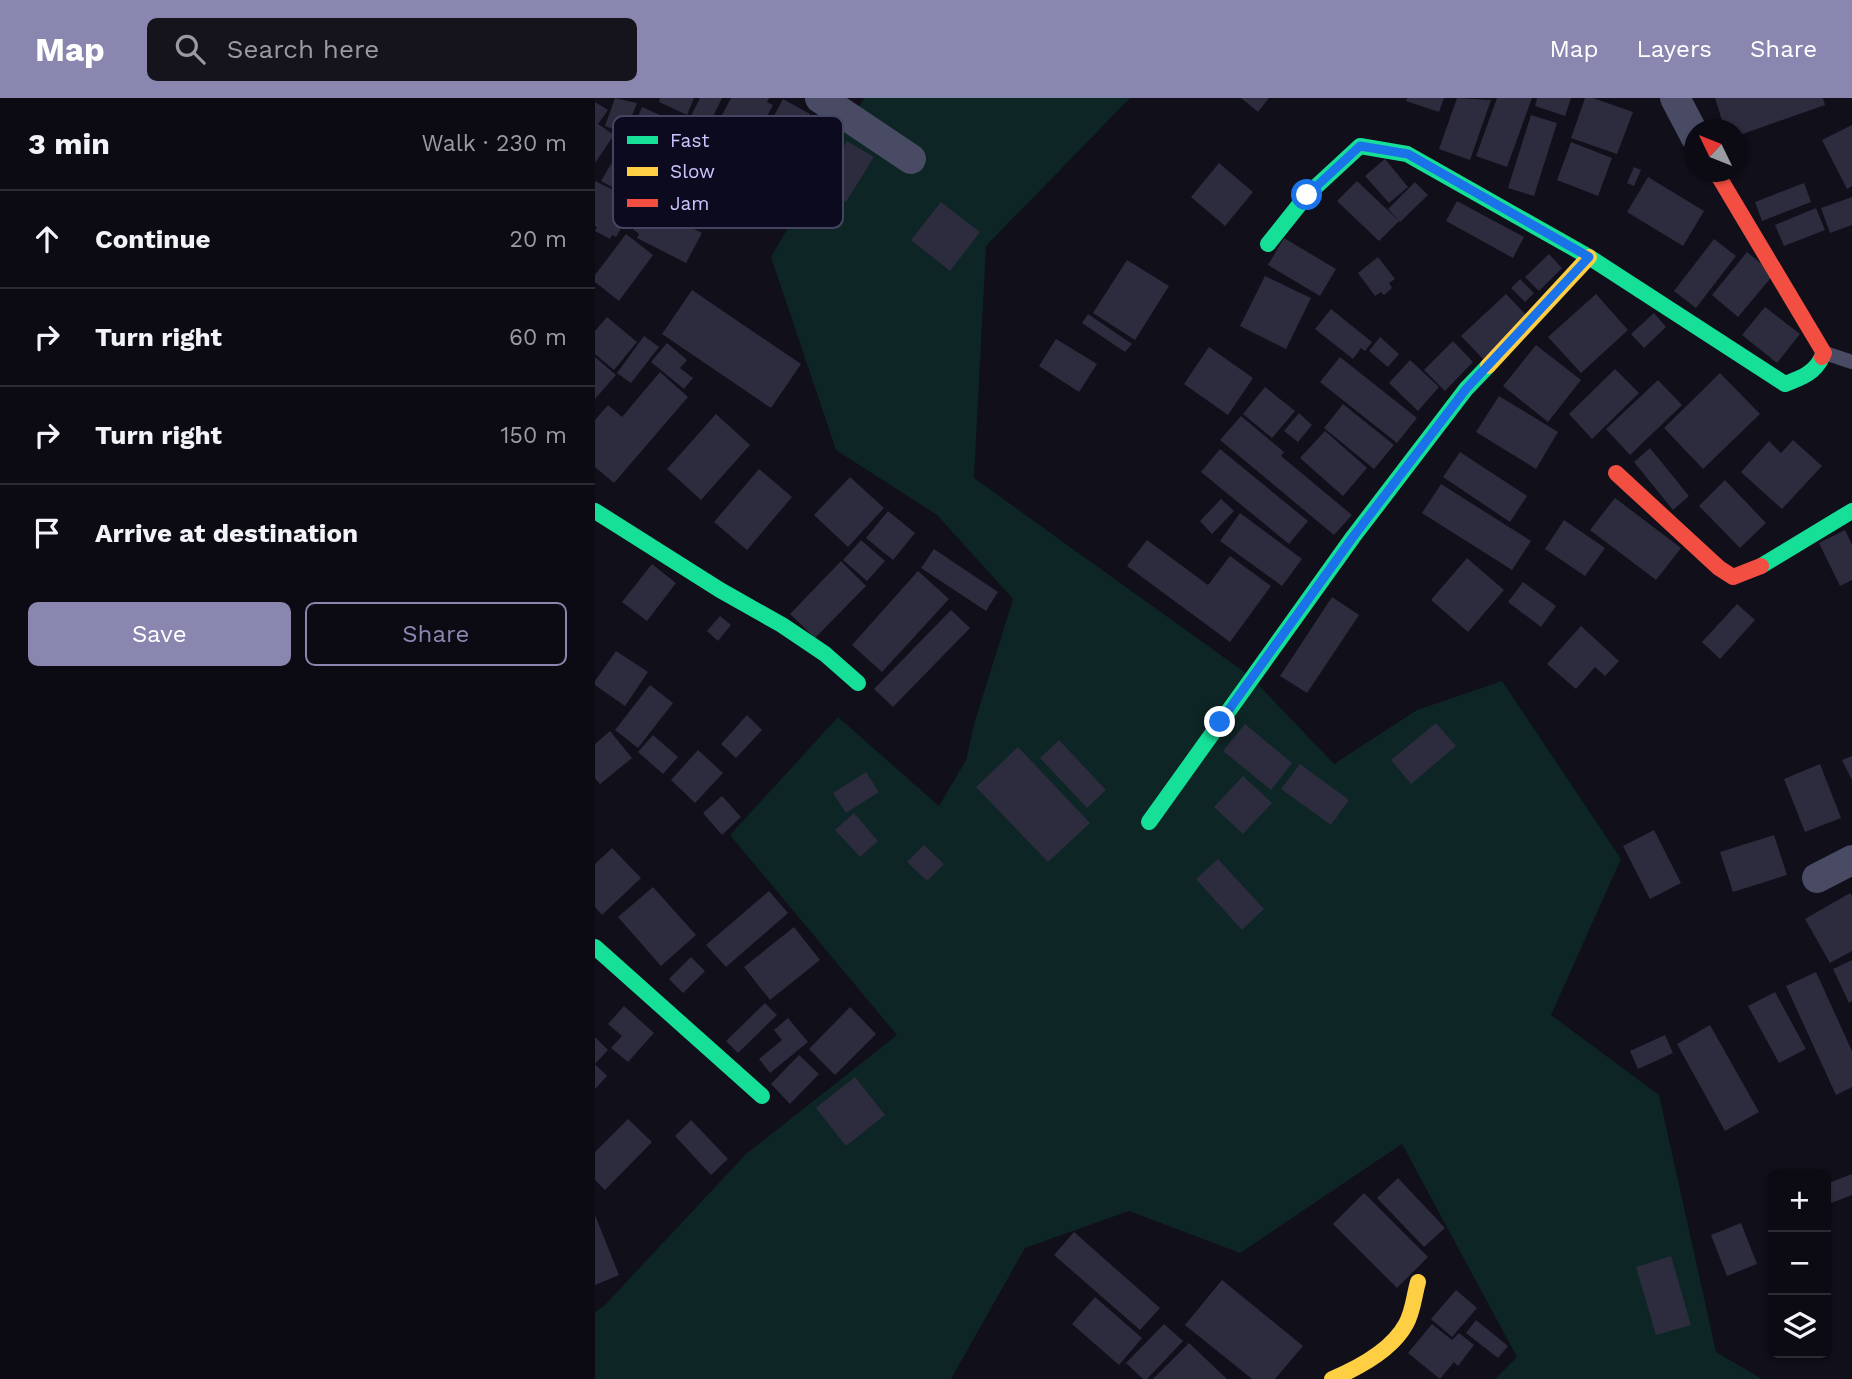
<!DOCTYPE html>
<html lang="en">
<head>
<meta charset="utf-8">
<style>
	body { margin:0; font-family:"Work Sans",sans-serif; background:#15141d; color:#f1f3f6 }
	.controls { position:absolute; right:21px; bottom:21px; display:grid; overflow:hidden; border-radius:10px; box-shadow:0 2px 5px #0004 }
	.controls button { width:63px; height:63px; display:grid; place-items:center; padding:0; border:0; border-bottom:2px solid #2c2b34; background:#0c0b14; color:#f1f3f6; font:35px sans-serif }
	.compass { position:absolute; left:1089px; top:21px; width:63px; height:63px; border-radius:50%; background:#0c0b14; box-shadow:0 2px 5px #0004; rotate:313deg }
	.stop { position:absolute; width:21px; height:21px; margin:-16px; border:5px solid #1a73e8; border-radius:50%; background:#fff }
	.stop.end { background:#1a73e8; border-color:#fff; box-shadow:0 2px 7px #0008 }
	.list { margin:0; padding:0; list-style:none }
	h2 { display:flex; justify-content:space-between; align-items:center; height:91px; margin:0; padding:0 28px; font-size:30px }
	h2 small { font-size:23px; font-weight:400; color:#9a9ba0 }
	.list li { display:grid; grid-template-columns:46px 1fr auto; gap:21px; align-items:center; box-sizing:border-box; height:98px; padding:0 28px; border-top:2px solid #2c2b34 }
	.list b { display:block; font-size:26px; white-space:nowrap }
	.list em { font-size:23px; font-style:normal; color:#9a9ba0 }
	.actions { display:flex; gap:14px; padding:21px 28px }
	.actions a { flex:1; padding:16px 0; border:2px solid #8987af; border-radius:10px; text-align:center; font-size:24px; color:#8987af }
	.actions .main { background:#8987af; color:#fff }
	.icon { flex:none; width:38px; height:38px; fill:none; stroke:currentColor; stroke-width:2; stroke-linecap:round; stroke-linejoin:round }
	.map { position:relative; flex:none; width:1257px; height:1281px; overflow:hidden }
	header { display:flex; align-items:center; gap:42px; box-sizing:border-box; height:98px; padding:0 35px; background:#8987af; color:#fff }
	header strong { font-size:33px }
	nav { display:flex; gap:38px; margin-inline-start:auto; font-size:24px }
	.search { width:490px; height:63px; background:#15141d; display:flex; align-items:center; gap:18px; box-sizing:border-box; padding:0 24px; border-radius:10px; color:#9a9ba0; font-size:26px }
	main { display:flex }
	aside { flex:1; background:#0c0b14 }
	.map>svg:first-child { display:block }
</style>
</head>
<body>
<header>
<strong>Map</strong>
<div class="search"><svg class="icon" aria-label="search" viewBox="0 0 24 24"><circle cx="10" cy="10" r="6"/><path d="M15 15l6 6"/></svg>Search here</div>
<nav><a>Map</a><a>Layers</a><a>Share</a></nav>
</header>
<main>
<aside>
<h2>3 min<small>Walk · 230 m</small></h2>
<ul class="list">
<li><svg class="icon" aria-label="ahead" viewBox="0 0 24 24"><path d="M12 20V5M6 11l6-6 6 6"/></svg><div><b>Continue</b></div><em>20 m</em></li>
<li><svg class="icon" aria-label="right" viewBox="0 0 24 24"><path d="M7 20v-9h11M14 6l5 5-5 5"/></svg><div><b>Turn right</b></div><em>60 m</em></li>
<li><svg class="icon" aria-label="right" viewBox="0 0 24 24"><path d="M7 20v-9h11M14 6l5 5-5 5"/></svg><div><b>Turn right</b></div><em>150 m</em></li>
<li><svg class="icon" aria-label="arrive" viewBox="0 0 24 24"><path d="M6 21V4h12l-3 4 3 4H6"/></svg><div><b>Arrive at destination</b></div></li>
</ul>
<div class="actions"><a class="main">Save</a><a>Share</a></div>
</aside>
<div class="map">
<svg width="1257" height="1281" viewBox="0 0 1257 1281">
	<rect width="100%" height="100%" fill="#100f1a"/>
	<!-- green -->
	<path fill="#0d2524" d="M 269,0 L 535,0 L 391,148 L 379,380 L 655,578 L 739,666 L 822,612 L 907,583 L 1026,761 L 956,917 L 1064,997 L 1121,1254 L 1167,1281 L 900,1281 L 922,1259 L 807,1046 L 645,1155 L 534,1113 L 430,1150 L 356,1281 L 0,1281 L 0,1214 L 8,1209 L 151,1056 L 302,937 L 135,737 L 243,619 L 344,708 L 371,662 L 380,623 L 418,501 L 342,417 L 241,352 L 176,159 Z"/>
	<!-- building -->
	<path fill="#2d2b3e" d="M 20,0 L 42,5 L 30,35 L 10,28 Z
		M 65,0 L 99,0 L 92,17 L 64,4 Z
		M 105,0 L 127,0 L 114,27 L 96,18 Z
		M 136,0 L 174,0 L 172,4 L 178,7 L 159,42 L 124,23 Z
		M 646,0 L 674,0 L 663,14 Z
		M 812,0 L 849,0 L 844,14 L 811,3 Z
		M 862,0 L 896,2 L 875,62 L 844,51 Z
		M 902,0 L 937,0 L 912,69 L 881,58 Z
		M 942,0 L 976,0 L 970,18 L 940,8 Z
		M 990,0 L 998,0 L 1038,14 L 1022,56 L 976,40 Z
		M 1120,0 L 1228,0 L 1230,7 L 1142,38 L 1142,32 L 1130,32 Z
		M 188,1 L 215,16 L 192,57 L 166,42 Z
		M 0,4 L 13,12 L 3,26 L 19,37 L 0,65 Z
		M 47,9 L 65,17 L 57,36 L 39,28 Z
		M 936,17 L 962,25 L 939,98 L 913,90 Z
		M 1257,27 L 1257,88 L 1252,91 L 1227,42 Z
		M 37,31 L 57,43 L 26,94 L 6,83 Z
		M 252,43 L 279,59 L 251,104 L 225,88 Z
		M 976,44 L 1017,60 L 1003,98 L 962,82 Z
		M 790,61 L 813,89 L 794,105 L 770,78 Z
		M 624,65 L 658,94 L 630,128 L 596,99 Z
		M 1039,69 L 1046,72 L 1039,88 L 1032,85 Z
		M 1053,79 L 1109,113 L 1088,148 L 1032,114 Z
		M 0,83 L 29,97 L 19,117 L 30,123 L 21,139 L 17,137 L 15,141 L 0,133 L 2,129 L 0,128 Z
		M 762,83 L 804,123 L 784,143 L 742,103 Z
		M 820,84 L 833,97 L 805,124 L 793,111 Z
		M 1209,85 L 1216,104 L 1167,123 L 1160,104 Z
		M 1257,99 L 1257,127 L 1235,135 L 1226,110 Z
		M 862,103 L 929,139 L 918,160 L 851,123 Z
		M 346,104 L 385,134 L 355,173 L 316,142 Z
		M 50,106 L 107,135 L 91,165 L 42,140 L 44,136 L 33,127 L 43,107 L 48,110 Z
		M 1221,110 L 1230,132 L 1189,148 L 1180,127 Z
		M 31,136 L 58,157 L 24,203 L 0,184 L 0,177 Z
		M 689,140 L 741,171 L 725,198 L 673,167 Z
		M 1119,141 L 1141,158 L 1101,210 L 1079,193 Z
		M 1152,154 L 1179,176 L 1143,219 L 1117,197 Z
		M 954,156 L 967,170 L 944,193 L 930,179 Z
		M 783,159 L 800,181 L 794,185 L 797,190 L 789,197 L 786,194 L 780,198 L 763,175 Z
		M 532,162 L 574,188 L 540,242 L 498,215 Z
		M 670,178 L 716,200 L 691,251 L 645,228 Z
		M 925,181 L 939,195 L 930,204 L 916,190 Z
		M 97,192 L 206,266 L 176,310 L 67,236 Z
		M 911,196 L 934,220 L 889,262 L 866,238 Z
		M 1001,196 L 1033,232 L 986,275 L 953,239 Z
		M 1170,209 L 1205,236 L 1182,265 L 1147,237 Z
		M 736,211 L 777,244 L 770,253 L 766,250 L 758,261 L 720,231 Z
		M 1059,215 L 1071,229 L 1049,250 L 1036,236 Z
		M 493,216 L 537,246 L 530,254 L 487,225 Z
		M 12,219 L 42,244 L 19,272 L 0,256 L 0,233 Z
		M 49,238 L 64,249 L 36,285 L 22,275 Z
		M 785,239 L 804,256 L 793,269 L 774,253 Z
		M 461,241 L 502,266 L 484,294 L 444,268 Z
		M 858,243 L 878,264 L 850,293 L 829,272 Z
		M 72,245 L 92,262 L 85,270 L 98,280 L 89,291 L 56,264 Z
		M 941,247 L 986,282 L 953,324 L 908,288 Z
		M 614,249 L 658,280 L 633,317 L 589,286 Z
		M 0,259 L 21,277 L 0,301 Z
		M 745,259 L 822,320 L 802,345 L 725,284 Z
		M 815,262 L 844,289 L 823,313 L 794,285 Z
		M 1020,271 L 1044,295 L 997,341 L 974,316 Z
		M 65,274 L 93,299 L 19,385 L 0,369 L 0,322 L 13,307 L 27,319 Z
		M 1125,275 L 1165,316 L 1108,371 L 1069,330 Z
		M 1063,282 L 1087,307 L 1035,357 L 1011,331 Z
		M 670,289 L 700,313 L 677,340 L 648,316 Z
		M 904,298 L 963,334 L 941,371 L 881,334 Z
		M 748,306 L 799,347 L 779,371 L 729,330 Z
		M 704,315 L 717,327 L 703,344 L 689,333 Z
		M 121,316 L 155,347 L 106,402 L 72,371 Z
		M 646,318 L 689,354 L 686,358 L 757,417 L 739,437 L 625,342 Z
		M 730,333 L 772,370 L 748,398 L 705,360 Z
		M 1198,342 L 1227,368 L 1187,411 L 1146,374 L 1174,343 L 1186,355 Z
		M 1055,350 L 1094,398 L 1078,412 L 1039,364 Z
		M 625,351 L 713,423 L 694,446 L 606,374 Z
		M 865,354 L 932,398 L 915,424 L 848,379 Z
		M 164,371 L 197,399 L 152,452 L 119,424 Z
		M 255,379 L 289,410 L 253,449 L 219,417 Z
		M 1130,382 L 1171,425 L 1145,450 L 1104,408 Z
		M 846,386 L 936,443 L 917,472 L 827,415 Z
		M 1020,400 L 1086,450 L 1061,482 L 995,432 Z
		M 626,401 L 639,413 L 617,436 L 605,423 Z
		M 293,413 L 320,435 L 298,462 L 271,440 Z
		M 645,415 L 707,461 L 687,488 L 625,443 Z
		M 969,422 L 1010,450 L 990,478 L 950,451 Z
		M 1250,432 L 1257,447 L 1257,482 L 1245,488 L 1224,445 Z
		M 266,442 L 290,463 L 272,483 L 248,462 Z
		M 552,442 L 613,487 L 635,458 L 676,488 L 635,544 L 532,468 Z
		M 339,451 L 403,494 L 391,513 L 326,470 Z
		M 872,460 L 909,492 L 873,534 L 836,502 Z
		M 246,463 L 271,488 L 220,540 L 195,516 Z
		M 57,466 L 81,485 L 52,523 L 27,504 Z
		M 323,473 L 354,501 L 287,574 L 257,547 Z
		M 928,484 L 961,508 L 946,529 L 913,504 Z
		M 737,499 L 764,517 L 712,595 L 685,578 Z
		M 1142,506 L 1160,522 L 1125,561 L 1107,544 Z
		M 356,512 L 375,530 L 298,609 L 279,591 Z
		M 125,518 L 136,527 L 123,543 L 112,533 Z
		M 986,528 L 1024,563 L 1010,578 L 1000,569 L 981,591 L 952,566 Z
		M 21,553 L 53,574 L 30,608 L 0,587 L 0,583 Z
		M 55,587 L 78,605 L 43,650 L 20,632 Z
		M 152,617 L 167,632 L 141,660 L 126,646 Z
		M 841,625 L 861,648 L 816,686 L 796,662 Z
		M 650,626 L 697,665 L 676,692 L 628,653 Z
		M 15,633 L 37,660 L 5,686 L 0,680 L 0,646 Z
		M 58,637 L 83,659 L 68,676 L 43,654 Z
		M 464,642 L 511,692 L 492,710 L 445,660 Z
		M 423,649 L 495,725 L 453,764 L 381,689 Z
		M 103,652 L 128,675 L 100,705 L 76,682 Z
		M 1257,658 L 1257,682 L 1247,662 Z
		M 705,666 L 754,702 L 736,727 L 686,691 Z
		M 1225,666 L 1246,720 L 1210,734 L 1189,681 Z
		M 271,674 L 284,694 L 251,715 L 238,695 Z
		M 648,678 L 677,705 L 648,736 L 619,709 Z
		M 127,698 L 146,719 L 127,737 L 108,715 Z
		M 259,715 L 283,743 L 265,759 L 240,732 Z
		M 1059,732 L 1086,785 L 1055,801 L 1028,748 Z
		M 1179,737 L 1192,777 L 1138,794 L 1125,754 Z
		M 329,747 L 349,766 L 332,783 L 312,764 Z
		M 17,750 L 46,780 L 7,817 L 0,809 L 0,766 Z
		M 623,761 L 669,811 L 647,832 L 601,781 Z
		M 58,789 L 101,837 L 66,868 L 23,819 Z
		M 174,793 L 193,815 L 131,869 L 111,847 Z
		M 1255,795 L 1257,798 L 1257,853 L 1235,865 L 1210,821 Z
		M 199,829 L 225,862 L 175,902 L 149,869 Z
		M 96,859 L 110,873 L 88,895 L 74,881 Z
		M 1257,862 L 1257,903 L 1254,905 L 1238,871 Z
		M 1221,874 L 1257,953 L 1257,989 L 1241,997 L 1191,888 Z
		M 1180,894 L 1211,951 L 1184,965 L 1153,908 Z
		M 170,905 L 182,917 L 143,955 L 131,943 Z
		M 29,908 L 59,935 L 33,964 L 16,950 L 27,938 L 13,926 Z
		M 255,909 L 281,936 L 240,977 L 214,951 Z
		M 193,920 L 213,944 L 175,975 L 164,961 L 187,942 L 179,932 Z
		M 1115,927 L 1164,1014 L 1130,1033 L 1082,946 Z
		M 1070,937 L 1078,955 L 1043,971 L 1035,953 Z
		M 0,939 L 13,952 L 0,966 Z
		M 204,957 L 224,976 L 195,1006 L 176,986 Z
		M 0,966 L 12,978 L 0,991 Z
		M 260,979 L 290,1017 L 251,1048 L 221,1010 Z
		M 33,1021 L 57,1044 L 10,1092 L 0,1082 L 0,1054 Z
		M 96,1022 L 133,1061 L 116,1077 L 80,1038 Z
		M 1257,1076 L 1257,1097 L 1231,1107 L 1231,1086 Z
		M 803,1080 L 850,1130 L 829,1149 L 782,1100 Z
		M 769,1095 L 833,1159 L 802,1190 L 738,1126 Z
		M 0,1117 L 24,1177 L 0,1187 Z
		M 1146,1125 L 1162,1166 L 1132,1178 L 1116,1137 Z
		M 479,1134 L 565,1210 L 545,1232 L 459,1157 Z
		M 1076,1158 L 1096,1227 L 1061,1237 L 1041,1169 Z
		M 627,1182 L 708,1248 L 680,1281 L 657,1281 L 590,1227 Z
		M 861,1192 L 882,1210 L 857,1239 L 836,1221 Z
		M 500,1199 L 547,1240 L 524,1267 L 477,1226 Z
		M 881,1222 L 913,1248 L 903,1260 L 871,1235 Z
		M 569,1226 L 588,1243 L 552,1281 L 548,1281 L 531,1265 Z
		M 837,1226 L 857,1242 L 864,1235 L 879,1247 L 863,1268 L 859,1264 L 845,1281 L 813,1255 Z
		M 594,1245 L 632,1281 L 558,1281 Z"/>
	<g fill="none" stroke-linecap="round" stroke-linejoin="round">
		<!-- lane -->
		<path stroke="#494a64" stroke-width="14" d="M 1230,255 L 1257,264"/>
		<!-- street -->
		<path stroke="#494a64" stroke-width="30" d="M 225,0 L 316,61
			M 1080,0 L 1100,38
			M 1222,780 L 1257,762"/>
		<!-- fast -->
		<path stroke="#16e098" stroke-width="16" d="M 673,146 L 712,97 L 765,48 L 812,56 L 994,159 L 1190,286 C 1206,280 1220,275 1227,259
			M 0,413 L 125,492 L 187,527 L 230,556 L 263,585
			M 1166,468 L 1257,413
			M 554,724 L 758,439 L 871,291 L 893,268
			M 0,849 L 167,998"/>
		<!-- slow -->
		<path stroke="#ffcf43" stroke-width="16" d="M 893,268 L 994,159
			M 737,1281 C 763,1270 797,1252 811,1226 C 818,1214 819,1198 823,1184"/>
		<!-- jam -->
		<path stroke="#f24e42" stroke-width="16" d="M 1121,74 L 1229,255 L 1227,259
			M 1021,375 L 1124,470 L 1138,479 L 1166,468"/>
	</g>
	<g fill="none" stroke-linecap="round" stroke-linejoin="round">
		<!-- route -->
		<path stroke="#1a73e8" stroke-width="9" d="M 625,624 L 758,439 L 871,291 L 994,159 L 813,56 L 765,48 L 712,97"/>
	</g>
	<!-- legend -->
	<rect x="18" y="18" width="230" height="112" rx="10" fill="#0c0a1f" stroke="#454362" stroke-width="2"/>
	<rect x="32" y="38" width="31" height="8" fill="#16e098"/>
	<rect x="32" y="69" width="31" height="9" fill="#ffcf43"/>
	<rect x="32" y="101" width="31" height="8" fill="#f24e42"/>
	<g font-size="19" fill="#cac8ff">
		<text x="75" y="49">Fast</text>
		<text x="75" y="80">Slow</text>
		<text x="75" y="112">Jam</text>
	</g>
</svg>
<div class="controls">
<button>+</button>
<button>−</button>
<button><svg class="icon" aria-label="layers" viewBox="0 0 24 24"><path d="M12 4l9 5-9 5-9-5zM3 14l9 5 9-5"/></svg></button>
</div>
<svg class="compass" viewBox="-18 -18 36 36"><path d="M0-13l5 13h-10z" fill="#e53935"/><path d="M0 13l5-13h-10z" fill="#9a9ba0"/></svg>
<div class="stop" style="left:712px;top:97px"></div>
<div class="stop end" style="left:625px;top:624px"></div>
</div>
</main>
</body>
</html>
